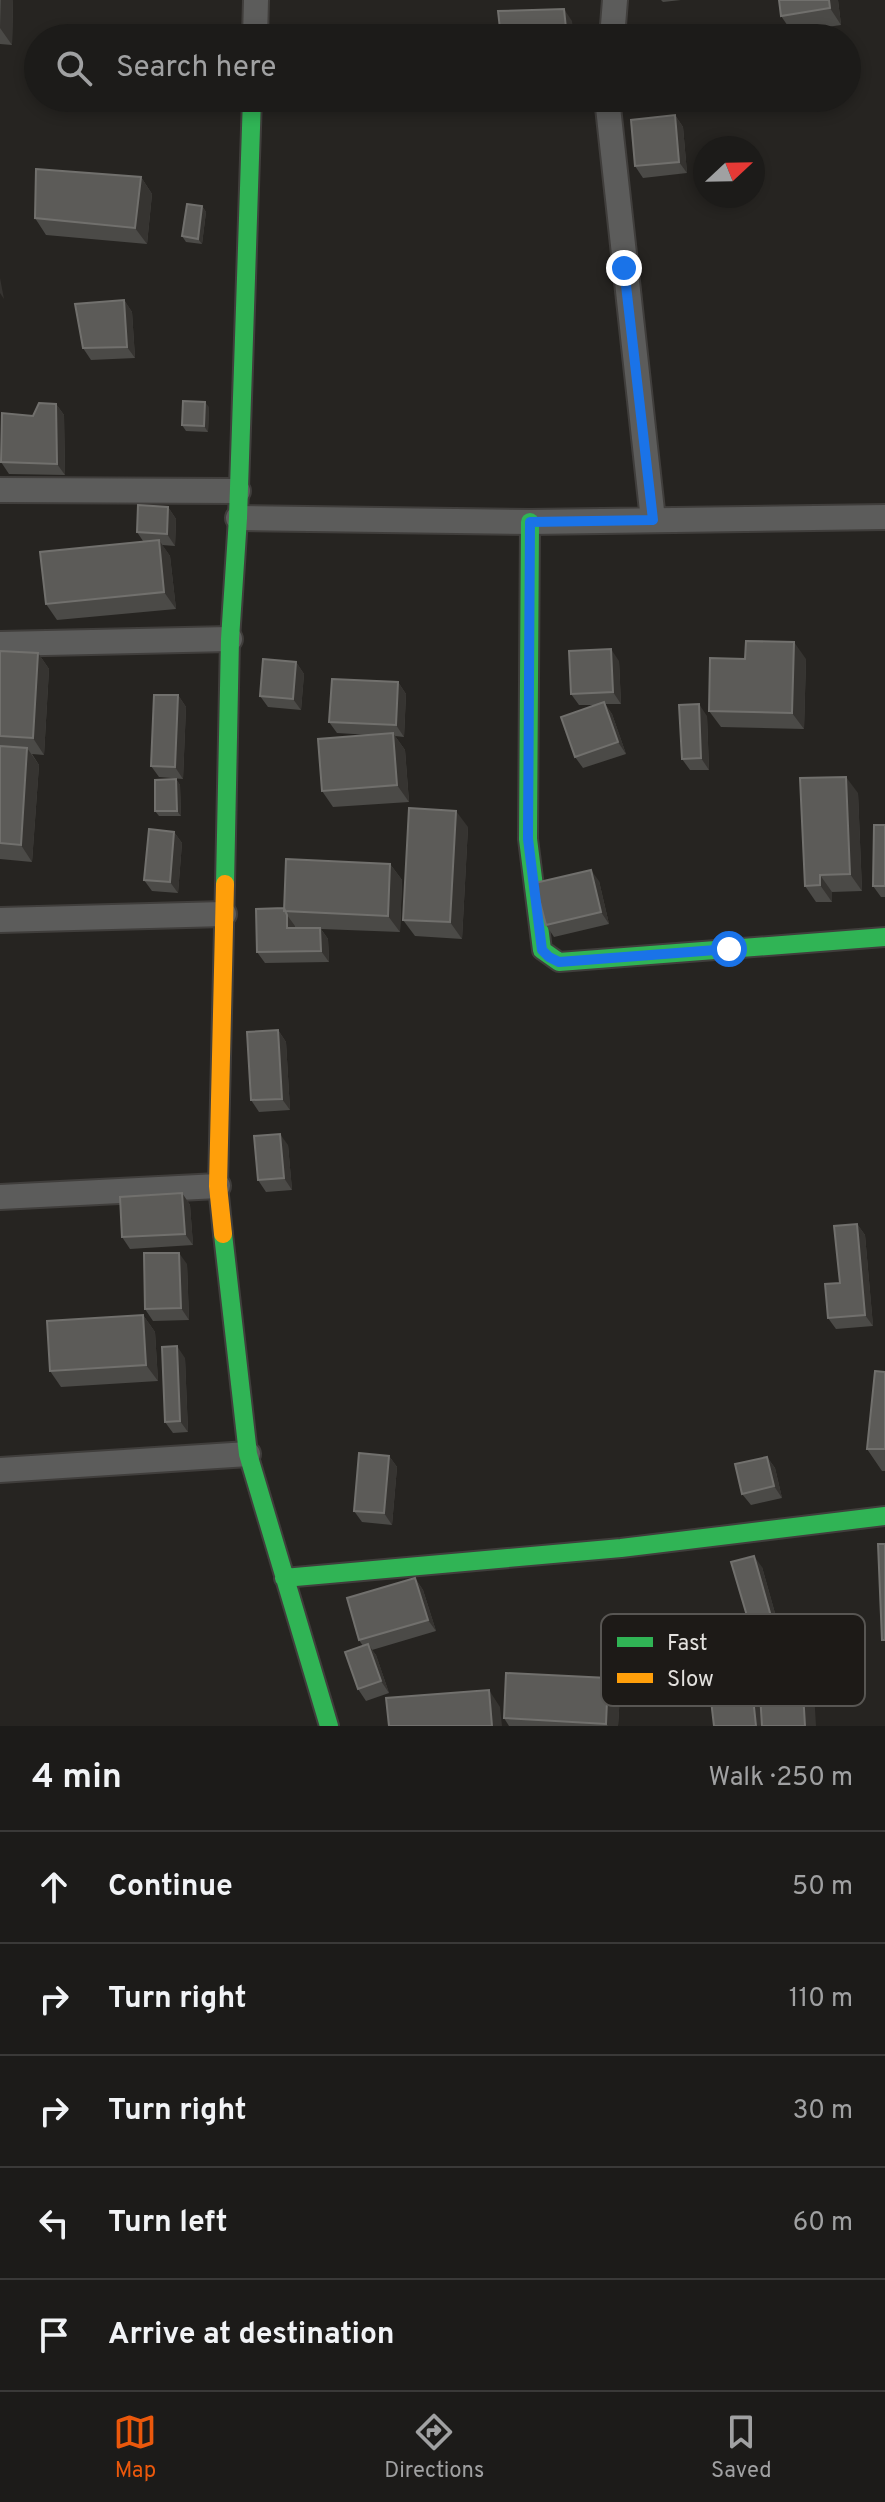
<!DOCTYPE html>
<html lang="en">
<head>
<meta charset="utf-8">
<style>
	body { margin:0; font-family:Overpass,sans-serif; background:#252422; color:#f1f3f6 }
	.compass { position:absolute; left:693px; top:136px; width:72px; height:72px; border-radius:50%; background:#1c1b19; box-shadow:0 4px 12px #0003; rotate:68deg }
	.stop { position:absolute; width:24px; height:24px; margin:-18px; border:6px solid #1a73e8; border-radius:50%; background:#fff }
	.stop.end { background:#1a73e8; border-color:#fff; box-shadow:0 2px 8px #0008 }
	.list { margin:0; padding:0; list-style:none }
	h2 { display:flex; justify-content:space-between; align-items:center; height:104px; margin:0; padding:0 32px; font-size:34px }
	h2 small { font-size:26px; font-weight:400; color:#a0a1a2 }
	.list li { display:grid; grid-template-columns:52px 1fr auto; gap:24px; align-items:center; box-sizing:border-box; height:112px; padding:0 32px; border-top:2px solid #3a3938 }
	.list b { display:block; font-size:30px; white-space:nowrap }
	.list em { font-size:26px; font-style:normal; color:#a0a1a2 }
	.icon { flex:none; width:44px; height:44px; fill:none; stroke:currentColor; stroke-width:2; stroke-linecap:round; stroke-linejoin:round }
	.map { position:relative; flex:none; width:885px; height:1726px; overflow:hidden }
	.search { position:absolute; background:#1c1b19; box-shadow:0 4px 12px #0003; left:24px; right:24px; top:24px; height:88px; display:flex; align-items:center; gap:20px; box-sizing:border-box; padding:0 28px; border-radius:44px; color:#a0a1a2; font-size:30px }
	.sheet { height:664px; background:#1c1b19 }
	nav { display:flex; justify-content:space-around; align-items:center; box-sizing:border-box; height:112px; border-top:2px solid #3a3938; background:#1c1b19; font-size:22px; color:#a0a1a2 }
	nav a { display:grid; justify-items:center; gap:4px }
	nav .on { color:#ea580c }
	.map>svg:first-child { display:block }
</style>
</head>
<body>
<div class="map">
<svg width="885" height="1726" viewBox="0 0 885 1726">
	<rect width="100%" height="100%" fill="#262421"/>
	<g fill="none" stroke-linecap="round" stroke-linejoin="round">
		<!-- street casing -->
		<g stroke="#403e3c" stroke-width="28">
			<path id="street" d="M 255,38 L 256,0
				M 612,38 L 615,0
				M 607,98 L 653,520
				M 0,490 L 238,491
				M 238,518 L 530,522 L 885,517
				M 0,644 L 230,639
				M 0,920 L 224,914
				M 0,1197 L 218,1186
				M 0,1470 L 248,1454"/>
		</g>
		<!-- fast casing -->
		<g stroke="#403e3c" stroke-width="22">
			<path id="fast" d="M 530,522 L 528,839 L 542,950 L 559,962 L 885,937
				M 225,884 L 230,639 L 238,518 L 252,98
				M 223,1234 L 248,1454 L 329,1726
				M 284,1578 L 621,1548 L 885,1516"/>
		</g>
		<!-- slow casing -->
		<g stroke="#403e3c" stroke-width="22">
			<path id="slow" d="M 223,1234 L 218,1186 L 225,884"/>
		</g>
		<!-- street -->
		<use href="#street" stroke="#5c5c5b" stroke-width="24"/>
		<!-- fast -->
		<use href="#fast" stroke="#30b455" stroke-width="18"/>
		<!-- slow -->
		<use href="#slow" stroke="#ff9f0a" stroke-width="18"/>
	</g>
	<!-- wall -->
	<path fill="#4b4a47" d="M 0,0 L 13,0 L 12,45 L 0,44 Z
		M 661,0 L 681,0 L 663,2 Z
		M 779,0 L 838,0 L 841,25 L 792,32 L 781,16 Z
		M 742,98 L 774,98 L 747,107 Z
		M 675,115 L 683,127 L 687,173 L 643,178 L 635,166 Z
		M 141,177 L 152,194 L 147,244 L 46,235 L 35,218 Z
		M 202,206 L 206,212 L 202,244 L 186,242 L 182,236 Z
		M 124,300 L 132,312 L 135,358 L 91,360 L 83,348 Z
		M 56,404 L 64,415 L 65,475 L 9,474 L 1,462 L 33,416 Z
		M 209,407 L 208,432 L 186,431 L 182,425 Z
		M 168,507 L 176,519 L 175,546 L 162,545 L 170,556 L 176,609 L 57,620 L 46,604 L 143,541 L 137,532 Z
		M 0,651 L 38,653 L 49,669 L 44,755 L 32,754 L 39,765 L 32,862 L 0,859 Z
		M 745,659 L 806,659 L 804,729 L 721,727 L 709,711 Z
		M 619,661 L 621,704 L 605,704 L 612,714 L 626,754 L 583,768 L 575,757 L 596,705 L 579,705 L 571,694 Z
		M 296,662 L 304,674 L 301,710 L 268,707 L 260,696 Z
		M 398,682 L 406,694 L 404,737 L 395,736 L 405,750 L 409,802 L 333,807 L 322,791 L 370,735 L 337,733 L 329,722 Z
		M 178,695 L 186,707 L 183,779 L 159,777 L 151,766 Z
		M 707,716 L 709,770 L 690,770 L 682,759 Z
		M 176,779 L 180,785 L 181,816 L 159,816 L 155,811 Z
		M 858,793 L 862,891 L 832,892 L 832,902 L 816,902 L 805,886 Z
		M 885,825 L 885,897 L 881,897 L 873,886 Z
		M 468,827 L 462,939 L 415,936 L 403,920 Z
		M 174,832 L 182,843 L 178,893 L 152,891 L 144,880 Z
		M 390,864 L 402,880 L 400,932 L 321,929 L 328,939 L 329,962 L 265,963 L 257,952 L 284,908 Z
		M 599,881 L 609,924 L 554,937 L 546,925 Z
		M 278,1030 L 286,1042 L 290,1110 L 259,1112 L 251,1100 Z
		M 288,1145 L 292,1190 L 266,1192 L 258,1180 Z
		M 182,1193 L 190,1205 L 193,1245 L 130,1249 L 122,1237 Z
		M 857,1224 L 865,1235 L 873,1326 L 836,1329 L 828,1318 Z
		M 187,1264 L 189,1320 L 153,1321 L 145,1309 Z
		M 143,1315 L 155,1332 L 158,1381 L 61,1387 L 50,1371 Z
		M 185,1358 L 188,1432 L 173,1433 L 165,1422 Z
		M 885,1372 L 885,1471 L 882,1471 L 867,1449 Z
		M 389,1456 L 397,1467 L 392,1525 L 362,1522 L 354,1511 Z
		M 767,1457 L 775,1468 L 782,1498 L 751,1505 L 742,1494 Z
		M 762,1567 L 780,1631 L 758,1638 L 750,1626 Z
		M 415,1578 L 423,1590 L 436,1631 L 372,1650 L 376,1655 L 389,1693 L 366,1701 L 358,1689 L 363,1646 L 359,1640 Z
		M 608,1678 L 620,1695 L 618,1726 L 509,1726 L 504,1718 Z"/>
	<!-- shaded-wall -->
	<path fill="#363431" d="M 1,0 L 13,0 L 12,45 L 0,28 Z
		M 829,0 L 838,0 L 841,25 L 830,8 Z
		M 564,9 L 572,21 L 574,38 L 567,38 Z
		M 675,115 L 683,127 L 687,173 L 679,162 Z
		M 141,177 L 152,194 L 147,244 L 135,228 Z
		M 202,206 L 206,212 L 202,244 L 198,239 Z
		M 0,278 L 4,299 L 0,293 Z
		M 124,300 L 132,312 L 135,358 L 127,347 Z
		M 205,402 L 209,407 L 208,432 L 204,426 Z
		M 56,404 L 64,415 L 65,475 L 57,464 Z
		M 168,507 L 176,519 L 175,546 L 167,534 Z
		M 159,540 L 170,556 L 176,609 L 164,592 Z
		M 794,642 L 806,659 L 804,729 L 792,713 Z
		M 611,649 L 619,661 L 621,704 L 613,692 Z
		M 38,653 L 49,669 L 44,755 L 33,738 Z
		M 296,662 L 304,674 L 301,710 L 293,699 Z
		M 398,682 L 406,694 L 404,737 L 396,725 Z
		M 178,695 L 186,707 L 183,779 L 175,767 Z
		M 604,702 L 612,714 L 626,754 L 618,742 Z
		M 699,704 L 707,716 L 709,770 L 701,758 Z
		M 393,733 L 405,750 L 409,802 L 397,785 Z
		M 27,748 L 39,765 L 32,862 L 21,845 Z
		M 846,777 L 858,793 L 862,891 L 850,874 Z
		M 176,779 L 180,785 L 181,816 L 177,811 Z
		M 456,811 L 468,827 L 462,939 L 450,922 Z
		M 174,832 L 182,843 L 178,893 L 170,882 Z
		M 390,864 L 402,880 L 400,932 L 388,916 Z
		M 591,870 L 599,881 L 609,924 L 601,912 Z
		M 820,875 L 832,892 L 832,902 L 820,885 Z
		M 287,915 L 295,926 L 295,940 L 287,928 Z
		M 320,928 L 328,939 L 329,962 L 321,951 Z
		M 278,1030 L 286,1042 L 290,1110 L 282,1099 Z
		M 280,1134 L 288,1145 L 292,1190 L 284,1178 Z
		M 182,1193 L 190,1205 L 193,1245 L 185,1234 Z
		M 857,1224 L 865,1235 L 873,1326 L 865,1315 Z
		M 179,1253 L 187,1264 L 189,1320 L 181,1308 Z
		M 143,1315 L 155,1332 L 158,1381 L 146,1365 Z
		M 177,1346 L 185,1358 L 188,1432 L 180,1421 Z
		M 389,1456 L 397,1467 L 392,1525 L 384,1513 Z
		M 767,1457 L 775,1468 L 782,1498 L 774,1486 Z
		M 754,1556 L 762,1567 L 780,1631 L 772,1620 Z
		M 415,1578 L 423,1590 L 436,1631 L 428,1620 Z
		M 368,1644 L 376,1655 L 389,1693 L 381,1681 Z
		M 801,1658 L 813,1675 L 816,1726 L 805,1726 Z
		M 608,1678 L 620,1695 L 618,1726 L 608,1726 L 606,1724 Z
		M 751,1678 L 762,1695 L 766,1726 L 756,1726 Z
		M 489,1690 L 500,1707 L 502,1726 L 492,1726 Z"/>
	<!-- building -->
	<path fill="#5c5b58" stroke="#71706d" stroke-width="2" d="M 779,0 L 829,0 L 830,8 L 781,16 Z
		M 564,9 L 567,38 L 501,38 L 498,11 Z
		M 675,115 L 679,162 L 635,166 L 631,120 Z
		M 36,169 L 141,177 L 135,228 L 35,218 Z
		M 187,204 L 202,206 L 198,239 L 182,236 Z
		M 124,300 L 127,347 L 83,348 L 75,304 Z
		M 183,401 L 205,402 L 204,426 L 182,425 Z
		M 39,403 L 56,404 L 57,464 L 1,462 L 2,413 L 33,416 Z
		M 138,505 L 168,507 L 167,534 L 137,532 Z
		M 159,540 L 164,592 L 46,604 L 40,552 Z
		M 746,641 L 794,642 L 792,713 L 709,711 L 710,658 L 745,659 Z
		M 611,649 L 613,692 L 571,694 L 569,651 Z
		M 0,651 L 38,653 L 33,738 L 0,736 Z
		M 263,659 L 296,662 L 293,699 L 260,696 Z
		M 332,679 L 398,682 L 396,725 L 329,722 Z
		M 154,695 L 178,695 L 175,767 L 151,766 Z
		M 604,702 L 618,742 L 575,757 L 561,717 Z
		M 699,704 L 701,758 L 682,759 L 679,705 Z
		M 393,733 L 397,785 L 322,791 L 318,739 Z
		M 0,746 L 27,748 L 21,845 L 0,843 Z
		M 846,777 L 850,874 L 820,875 L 820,885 L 805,886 L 800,778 Z
		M 176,779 L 177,811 L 155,811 L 155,780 Z
		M 409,808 L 456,811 L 450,922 L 403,920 Z
		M 874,825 L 885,825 L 885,886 L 873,886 Z
		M 149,829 L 174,832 L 170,882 L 144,880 Z
		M 286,859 L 390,864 L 388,916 L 284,911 Z
		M 591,870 L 601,912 L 546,925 L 535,883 Z
		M 284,908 L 287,915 L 287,928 L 320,928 L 321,951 L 257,952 L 256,909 Z
		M 278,1030 L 282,1099 L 251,1100 L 247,1032 Z
		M 280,1134 L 284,1178 L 258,1180 L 254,1136 Z
		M 182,1193 L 185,1234 L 122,1237 L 120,1197 Z
		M 857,1224 L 865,1315 L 828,1318 L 825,1284 L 840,1283 L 834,1226 Z
		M 144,1253 L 179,1253 L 181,1308 L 145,1309 Z
		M 143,1315 L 146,1365 L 50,1371 L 47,1321 Z
		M 177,1346 L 180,1421 L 165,1422 L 162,1347 Z
		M 875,1371 L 885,1372 L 885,1449 L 867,1449 Z
		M 359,1453 L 389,1456 L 384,1513 L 354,1511 Z
		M 767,1457 L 774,1486 L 742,1494 L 735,1464 Z
		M 878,1544 L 885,1544 L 885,1640 L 882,1640 Z
		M 754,1556 L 772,1620 L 750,1626 L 731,1562 Z
		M 415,1578 L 428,1620 L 359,1640 L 347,1598 Z
		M 368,1644 L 381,1681 L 358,1689 L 345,1652 Z
		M 801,1658 L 805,1726 L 762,1726 L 758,1661 Z
		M 506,1673 L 608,1678 L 606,1724 L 504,1718 Z
		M 751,1678 L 756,1726 L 714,1726 L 709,1683 Z
		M 489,1690 L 492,1726 L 389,1726 L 386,1698 Z"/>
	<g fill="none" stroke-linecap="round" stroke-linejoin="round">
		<!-- route -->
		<path stroke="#1a73e8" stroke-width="10" d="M 624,268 L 653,520 L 530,522 L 528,839 L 542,950 L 549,957 L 559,962 L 729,949"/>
	</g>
	<!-- legend -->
	<rect x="601" y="1614" width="264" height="92" rx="12" fill="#1d1a17" stroke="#585653" stroke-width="2"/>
	<rect x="617" y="1637" width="36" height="10" fill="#30b455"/>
	<rect x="617" y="1673" width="36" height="10" fill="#ff9f0a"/>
	<g font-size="22" fill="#e3e1de">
		<text x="667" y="1650">Fast</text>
		<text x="667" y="1686">Slow</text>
	</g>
</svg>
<svg class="compass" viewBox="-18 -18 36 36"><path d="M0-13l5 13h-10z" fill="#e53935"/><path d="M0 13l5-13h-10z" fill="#a0a1a2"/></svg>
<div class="stop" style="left:729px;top:949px"></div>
<div class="stop end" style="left:624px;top:268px"></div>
<div class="search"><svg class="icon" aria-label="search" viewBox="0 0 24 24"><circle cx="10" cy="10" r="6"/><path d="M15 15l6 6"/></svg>Search here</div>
</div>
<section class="sheet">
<h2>4 min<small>Walk · 250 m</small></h2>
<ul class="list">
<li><svg class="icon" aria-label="ahead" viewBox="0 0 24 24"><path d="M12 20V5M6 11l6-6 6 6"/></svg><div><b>Continue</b></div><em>50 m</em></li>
<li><svg class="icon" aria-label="right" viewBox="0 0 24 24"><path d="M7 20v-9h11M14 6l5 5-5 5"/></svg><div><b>Turn right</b></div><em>110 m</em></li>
<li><svg class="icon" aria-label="right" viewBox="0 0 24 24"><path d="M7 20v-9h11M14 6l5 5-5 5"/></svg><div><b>Turn right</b></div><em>30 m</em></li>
<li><svg class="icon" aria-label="left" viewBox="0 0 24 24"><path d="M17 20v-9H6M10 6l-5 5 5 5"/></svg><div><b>Turn left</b></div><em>60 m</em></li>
<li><svg class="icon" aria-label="arrive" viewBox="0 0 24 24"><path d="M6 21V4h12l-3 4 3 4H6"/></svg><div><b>Arrive at destination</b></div></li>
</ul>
</section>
<nav>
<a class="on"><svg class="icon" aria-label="map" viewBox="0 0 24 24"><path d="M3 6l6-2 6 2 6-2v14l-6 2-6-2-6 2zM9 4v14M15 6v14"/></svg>Map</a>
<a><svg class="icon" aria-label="directions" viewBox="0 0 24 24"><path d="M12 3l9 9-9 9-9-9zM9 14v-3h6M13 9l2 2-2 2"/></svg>Directions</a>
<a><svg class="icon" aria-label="saved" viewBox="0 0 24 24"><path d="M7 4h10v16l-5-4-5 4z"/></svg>Saved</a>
</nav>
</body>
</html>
